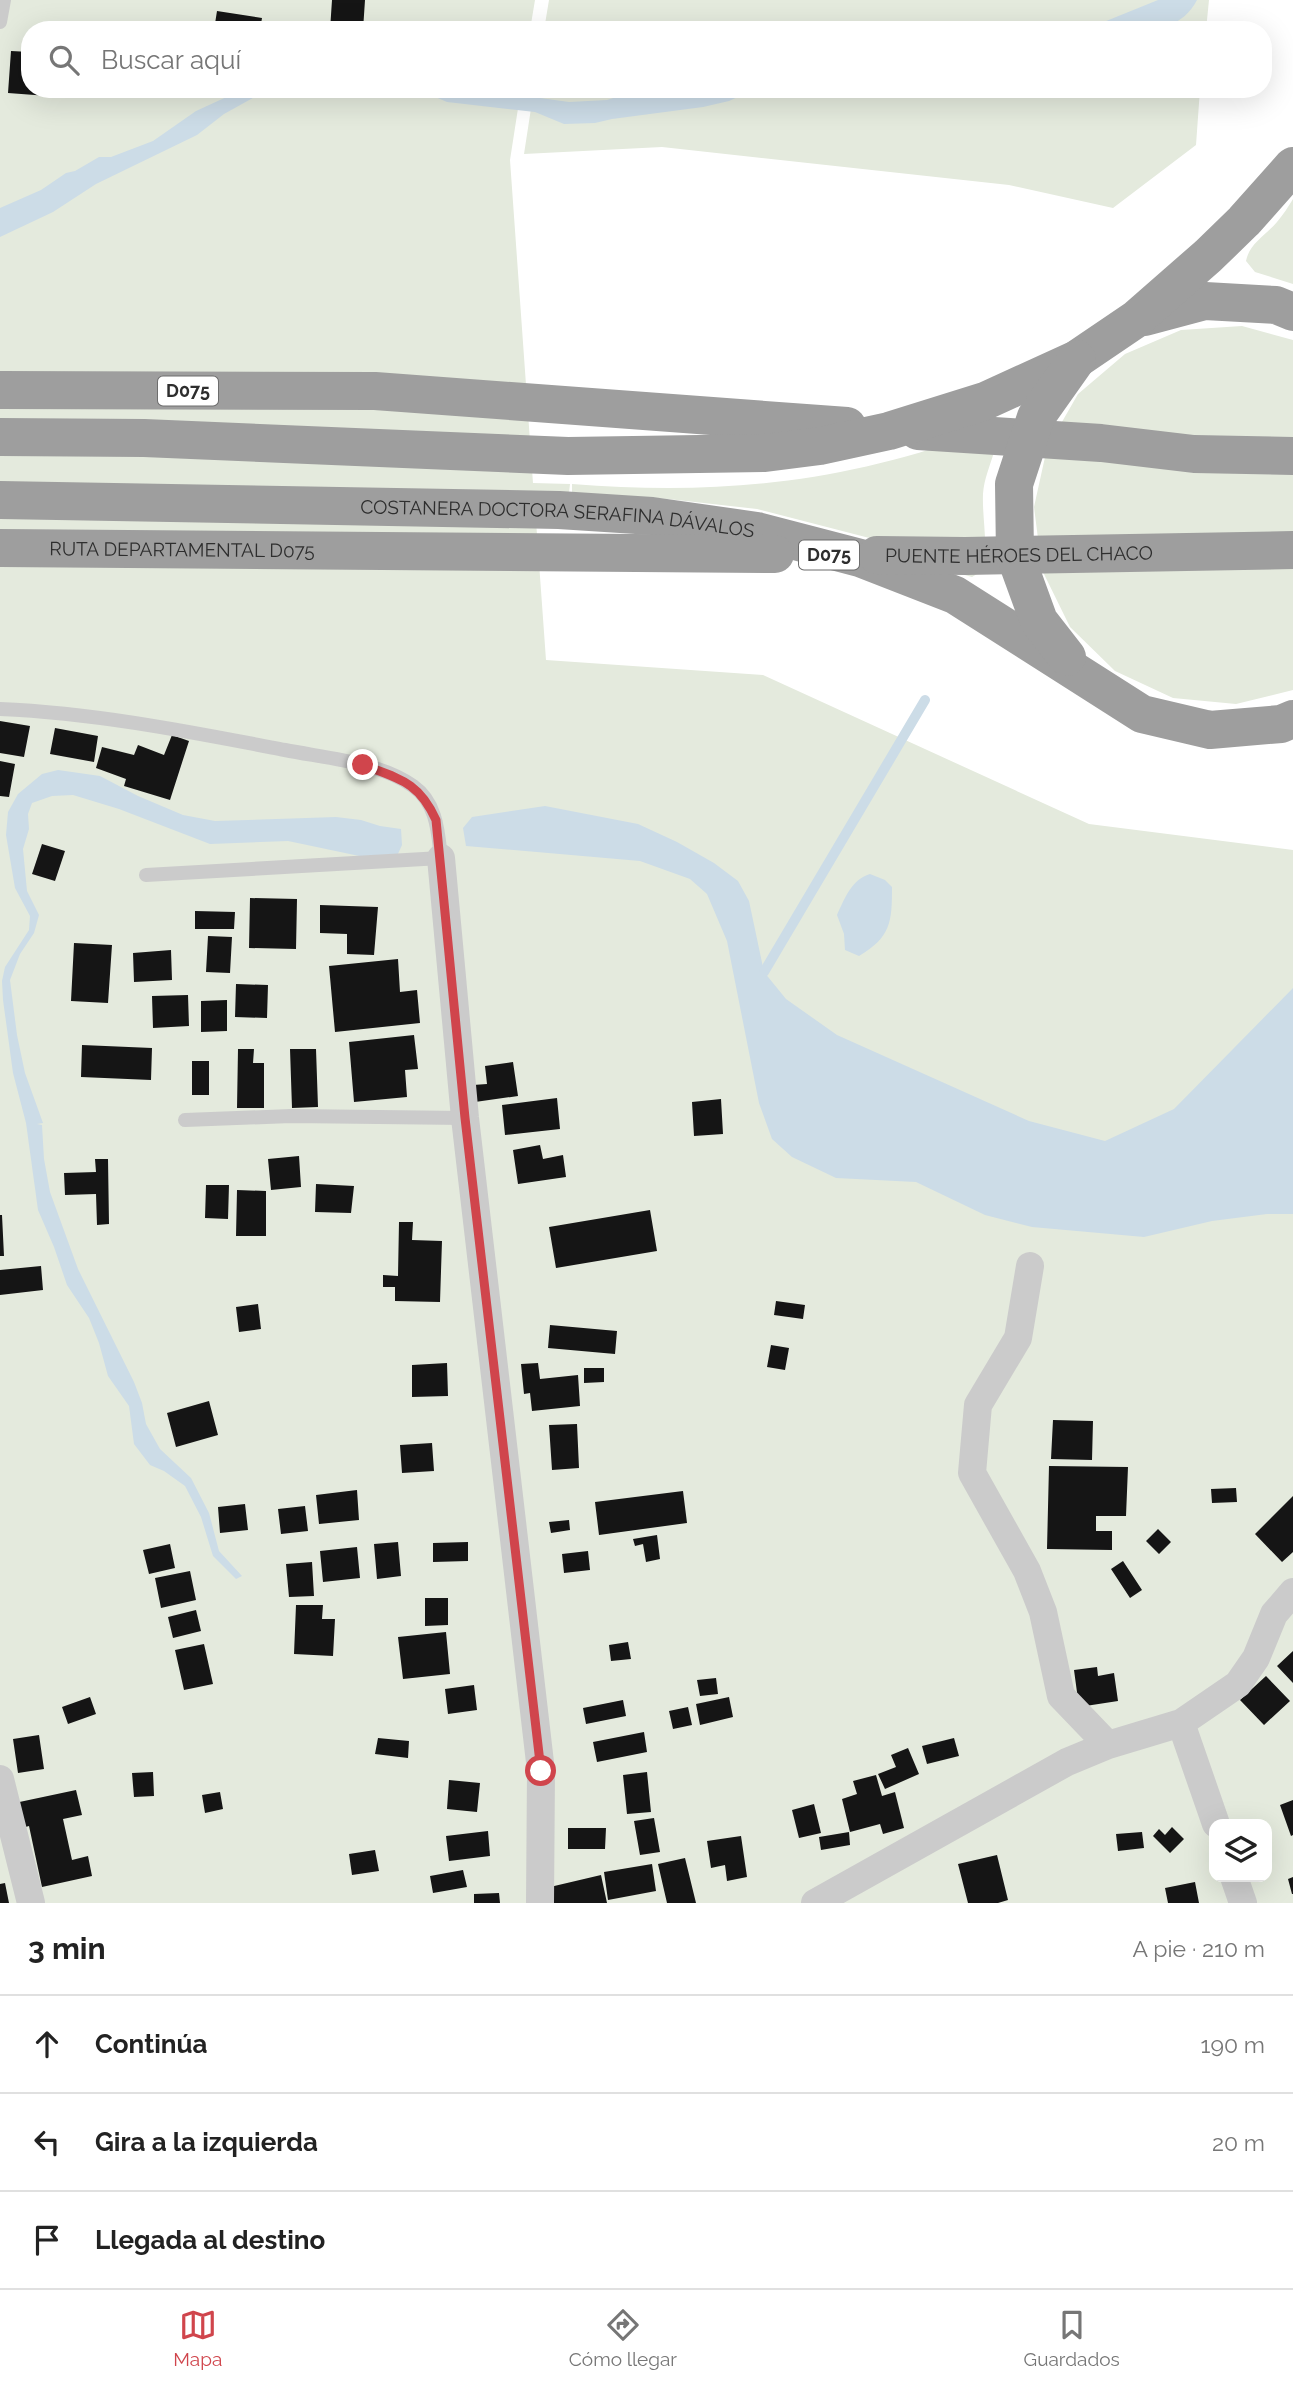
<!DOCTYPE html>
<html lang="es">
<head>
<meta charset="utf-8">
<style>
	body { margin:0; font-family:Raleway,sans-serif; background:#f6f6f6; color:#222 }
	.controls { position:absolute; right:21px; bottom:21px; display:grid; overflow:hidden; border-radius:14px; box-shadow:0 7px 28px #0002 }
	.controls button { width:63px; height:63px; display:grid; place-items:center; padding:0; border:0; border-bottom:2px solid #e0e0e0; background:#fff; color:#222; font:35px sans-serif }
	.stop { position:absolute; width:21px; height:21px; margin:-16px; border:5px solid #d0454c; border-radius:50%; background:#fff }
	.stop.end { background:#d0454c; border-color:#fff; box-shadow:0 2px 7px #0008 }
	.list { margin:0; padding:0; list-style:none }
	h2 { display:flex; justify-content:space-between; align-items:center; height:91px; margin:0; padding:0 28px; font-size:30px }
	h2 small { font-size:23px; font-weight:400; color:#767676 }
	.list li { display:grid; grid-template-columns:46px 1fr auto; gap:21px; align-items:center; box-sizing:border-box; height:98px; padding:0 28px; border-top:2px solid #e0e0e0 }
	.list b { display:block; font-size:26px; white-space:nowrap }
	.list em { font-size:23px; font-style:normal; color:#767676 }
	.icon { flex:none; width:38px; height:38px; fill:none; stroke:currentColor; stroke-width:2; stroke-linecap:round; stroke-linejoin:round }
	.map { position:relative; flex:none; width:1293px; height:1903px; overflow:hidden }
	.search { position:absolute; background:#fff; box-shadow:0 7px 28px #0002; left:21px; right:21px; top:21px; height:77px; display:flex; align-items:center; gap:18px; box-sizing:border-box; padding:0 24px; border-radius:28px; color:#767676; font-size:26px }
	.sheet { height:385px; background:#fff }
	nav { display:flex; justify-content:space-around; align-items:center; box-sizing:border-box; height:98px; border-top:2px solid #e0e0e0; background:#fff; font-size:19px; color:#767676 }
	nav a { display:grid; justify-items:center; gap:4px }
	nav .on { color:#d0454c }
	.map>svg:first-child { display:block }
</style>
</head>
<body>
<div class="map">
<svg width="1293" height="1903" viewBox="0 0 1293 1903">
	<rect width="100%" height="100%" fill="#fff"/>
	<!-- green -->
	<path fill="#e4eadd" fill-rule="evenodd" d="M 0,0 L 535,0 L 530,30 L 30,30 L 30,89 L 521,89 L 510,160 L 533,483 L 570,484 L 569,493 L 534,493 L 546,660 L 763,675 L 1089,824 L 1293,850 L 1293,1903 L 0,1903 ZM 1214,1824 L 1267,1824 L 1267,1877 L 1214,1877 Z
		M 549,0 L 1209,0 L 1206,30 L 544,30 Z
		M 534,89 L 1200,89 L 1196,145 L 1113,208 L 1009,185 L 662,147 L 524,154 Z
		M 1293,199 L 1293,284 L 1255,272 L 1246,261 C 1249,244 1266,235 1277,222 C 1283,215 1288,207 1293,199 Z
		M 1242,326 L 1293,340 L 1293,690 L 1236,704 L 1173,698 L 1115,671 L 1070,627 L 1042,570 L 1034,507 L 1047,448 L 1078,394 L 1125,354 L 1181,330 Z
		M 973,435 L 994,452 C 990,466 984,479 983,494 C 982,520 989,546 982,571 L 972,577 L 954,572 L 881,541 L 757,509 L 668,499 L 572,493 L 572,484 C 716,495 837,484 973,435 Z"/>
	<!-- water -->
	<path fill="#ccdce7" d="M 1158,0 L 1197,0 C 1176,41 1124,30 1084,30 Z
		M 244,89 L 269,89 L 224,114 L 197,135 L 96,184 L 53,212 L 0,237 L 0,208 L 41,190 L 66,173 L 75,171 L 99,157 L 111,157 L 153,141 L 196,111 Z
		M 417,89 L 475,89 L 569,102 L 607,100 L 632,92 L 661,89 L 755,89 L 729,101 L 703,107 L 612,119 L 595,123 L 564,124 L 535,112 L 447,102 Z
		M 58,770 L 100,776 L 138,796 L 183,815 L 215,821 L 336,817 L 361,820 L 380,826 L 401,829 L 402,845 L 397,856 L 364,857 L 288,841 L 210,844 L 119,809 L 73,795 L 52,796 L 32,803 L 28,814 L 29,829 L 23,849 L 27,891 L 39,915 L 34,933 L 20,954 L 10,980 L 17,1035 L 25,1073 L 43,1123 L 37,1124 L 42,1125 L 44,1159 L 50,1192 L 78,1269 L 134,1382 L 142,1403 L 146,1424 L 160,1449 L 191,1478 L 209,1513 L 219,1551 L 242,1576 L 236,1579 L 213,1556 L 201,1517 L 185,1486 L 164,1471 L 150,1465 L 134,1444 L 129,1406 L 108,1376 L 99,1343 L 89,1318 L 67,1285 L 54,1247 L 38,1210 L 26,1123 L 13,1073 L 3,1000 L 2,981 L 5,967 L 29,930 L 30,916 L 15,888 L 6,835 L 8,812 L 18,794 L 42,774 Z
		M 545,806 L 638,824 L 677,842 L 714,863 L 738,881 L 749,901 L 764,972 L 786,999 L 837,1035 L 1029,1121 L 1105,1141 L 1174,1109 L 1293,988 L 1293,1214 L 1267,1214 L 1212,1221 L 1144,1237 L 1032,1227 L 985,1215 L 916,1182 L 836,1178 L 792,1157 L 772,1139 L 759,1103 L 727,941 L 707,894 L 690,879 L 640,861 L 466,846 L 463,828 L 472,817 Z
		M 870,874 L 885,880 L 892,887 C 892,922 891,937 859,956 L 845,950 L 844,934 L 837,915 C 845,898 851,880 870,874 Z"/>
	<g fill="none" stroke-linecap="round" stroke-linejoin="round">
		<!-- stream -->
		<path stroke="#ccdce7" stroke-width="10" d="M 764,972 L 925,700"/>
	</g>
	<!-- building -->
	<path fill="#151515" d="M 332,0 L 365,0 L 363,30 L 330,30 Z
		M 217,11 L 262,18 L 260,30 L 214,30 Z
		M 586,21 L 614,24 L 614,30 L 585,30 Z
		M 11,51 L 30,52 L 30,89 L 48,89 L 48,96 L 8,93 Z
		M 0,721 L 30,726 L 24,757 L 0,753 Z
		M 55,728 L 98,736 L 94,762 L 50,754 Z
		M 172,735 L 189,741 L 170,800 L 124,786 L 126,779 L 96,768 L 102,747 L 134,755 L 138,745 L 164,755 Z
		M 0,761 L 15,764 L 9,797 L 0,796 Z
		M 42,844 L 65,851 L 55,881 L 32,874 Z
		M 250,898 L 297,899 L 296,949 L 249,948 Z
		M 320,905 L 378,907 L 374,955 L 347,954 L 347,934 L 320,933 Z
		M 195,911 L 235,912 L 234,929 L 195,929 Z
		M 208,936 L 232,937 L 230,973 L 206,972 Z
		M 74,943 L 112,945 L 108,1003 L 71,1001 Z
		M 171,950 L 172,980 L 134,982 L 133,953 Z
		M 398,959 L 400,992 L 417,990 L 420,1023 L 335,1032 L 329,966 Z
		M 236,984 L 268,985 L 267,1018 L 235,1017 Z
		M 188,995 L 189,1026 L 153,1028 L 152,996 Z
		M 227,1000 L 227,1031 L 201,1032 L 201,1001 Z
		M 414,1035 L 418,1069 L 405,1070 L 407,1097 L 354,1102 L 349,1042 Z
		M 82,1045 L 152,1048 L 151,1080 L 81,1077 Z
		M 238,1049 L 254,1049 L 253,1063 L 264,1063 L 264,1108 L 237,1108 Z
		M 290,1049 L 316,1049 L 318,1107 L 292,1108 Z
		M 192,1061 L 209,1061 L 209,1095 L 192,1095 Z
		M 513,1062 L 518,1096 L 475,1102 L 473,1085 L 487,1084 L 485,1066 Z
		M 557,1098 L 560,1129 L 505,1135 L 502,1105 Z
		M 721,1099 L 723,1134 L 694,1136 L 692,1102 Z
		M 540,1145 L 543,1159 L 563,1155 L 566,1177 L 518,1184 L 513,1150 Z
		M 299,1156 L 301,1187 L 271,1190 L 268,1159 Z
		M 95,1159 L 108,1159 L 109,1224 L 97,1225 L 96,1194 L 65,1195 L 64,1173 L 96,1172 Z
		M 316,1184 L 354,1186 L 351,1213 L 315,1212 Z
		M 206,1185 L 229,1185 L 228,1219 L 205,1218 Z
		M 237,1190 L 266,1191 L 266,1236 L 236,1236 Z
		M 650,1210 L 657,1251 L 556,1268 L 549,1227 Z
		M 0,1215 L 2,1215 L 4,1256 L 0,1256 Z
		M 399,1222 L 413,1222 L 412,1240 L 442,1241 L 440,1302 L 395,1301 L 395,1287 L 383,1287 L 383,1275 L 398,1276 Z
		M 41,1266 L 43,1290 L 0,1295 L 0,1270 Z
		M 776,1301 L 805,1305 L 803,1319 L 774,1315 Z
		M 258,1304 L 261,1329 L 239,1332 L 236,1307 Z
		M 550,1325 L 617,1331 L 615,1354 L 548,1348 Z
		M 771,1345 L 789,1348 L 785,1370 L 767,1367 Z
		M 447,1363 L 448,1396 L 412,1397 L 412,1365 Z
		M 538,1363 L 540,1379 L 578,1375 L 580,1406 L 532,1411 L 530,1393 L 524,1394 L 521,1364 Z
		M 584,1368 L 604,1368 L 604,1382 L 584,1383 Z
		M 209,1401 L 218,1435 L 176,1447 L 167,1413 Z
		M 1053,1420 L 1093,1421 L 1092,1460 L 1051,1459 Z
		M 577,1424 L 579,1468 L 552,1470 L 549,1425 Z
		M 432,1443 L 434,1471 L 402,1473 L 400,1445 Z
		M 1049,1466 L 1128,1467 L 1126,1516 L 1096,1516 L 1096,1531 L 1112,1531 L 1112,1550 L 1047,1549 Z
		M 1236,1488 L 1237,1502 L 1212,1503 L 1211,1489 Z
		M 357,1490 L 359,1520 L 319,1524 L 316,1495 Z
		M 683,1491 L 687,1523 L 599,1535 L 595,1502 Z
		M 1293,1496 L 1293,1552 L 1282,1562 L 1255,1534 Z
		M 245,1504 L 248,1530 L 220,1533 L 218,1507 Z
		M 305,1506 L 308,1531 L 281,1534 L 278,1509 Z
		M 569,1520 L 570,1530 L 551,1533 L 549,1522 Z
		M 1158,1529 L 1171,1542 L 1159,1554 L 1146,1541 Z
		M 657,1535 L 660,1559 L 646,1562 L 643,1544 L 635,1546 L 633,1539 Z
		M 398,1542 L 401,1576 L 377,1579 L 374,1544 Z
		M 468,1542 L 468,1561 L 433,1562 L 433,1543 Z
		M 170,1544 L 175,1568 L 149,1574 L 143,1550 Z
		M 357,1547 L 360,1578 L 323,1582 L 320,1551 Z
		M 588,1551 L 590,1570 L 564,1573 L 562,1554 Z
		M 1123,1561 L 1142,1590 L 1130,1598 L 1111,1569 Z
		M 312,1562 L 314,1596 L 289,1597 L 286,1564 Z
		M 190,1571 L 196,1600 L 161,1608 L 155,1578 Z
		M 425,1598 L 448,1598 L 448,1625 L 425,1626 Z
		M 296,1605 L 323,1605 L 322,1619 L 335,1619 L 333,1656 L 294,1654 Z
		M 196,1610 L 201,1631 L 173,1638 L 168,1617 Z
		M 446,1632 L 450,1674 L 403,1679 L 398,1637 Z
		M 628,1642 L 631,1659 L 611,1661 L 609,1645 Z
		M 204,1644 L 213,1684 L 184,1690 L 175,1650 Z
		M 1293,1651 L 1293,1683 L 1277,1666 Z
		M 1097,1667 L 1098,1676 L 1114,1673 L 1118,1701 L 1079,1707 L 1074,1670 Z
		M 1266,1676 L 1290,1701 L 1264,1725 L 1240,1700 Z
		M 716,1678 L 718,1694 L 700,1696 L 697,1680 Z
		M 474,1685 L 477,1710 L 448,1714 L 445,1689 Z
		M 90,1697 L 96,1714 L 68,1724 L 62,1707 Z
		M 729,1697 L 733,1717 L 700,1725 L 696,1704 Z
		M 623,1700 L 626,1716 L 586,1724 L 583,1708 Z
		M 688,1707 L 692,1725 L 673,1729 L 669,1711 Z
		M 644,1732 L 647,1752 L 597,1762 L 593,1742 Z
		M 39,1735 L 44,1769 L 18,1773 L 13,1739 Z
		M 378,1738 L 409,1741 L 408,1758 L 375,1754 Z
		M 954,1738 L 959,1756 L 927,1764 L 922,1746 Z
		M 908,1748 L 919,1774 L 885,1789 L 878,1774 L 896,1767 L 891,1755 Z
		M 153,1772 L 154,1796 L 134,1797 L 132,1773 Z
		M 647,1772 L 651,1812 L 627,1814 L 623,1775 Z
		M 876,1775 L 882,1796 L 895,1792 L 904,1828 L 883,1834 L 880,1824 L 850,1832 L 842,1799 L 857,1794 L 853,1781 Z
		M 449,1780 L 480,1783 L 477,1812 L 447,1809 Z
		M 76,1790 L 82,1815 L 63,1819 L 72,1860 L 88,1856 L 92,1876 L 42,1887 L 29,1826 L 15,1830 L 10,1804 Z
		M 220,1792 L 223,1809 L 205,1813 L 202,1795 Z
		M 1293,1800 L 1293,1835 L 1291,1836 L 1280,1805 Z
		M 814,1804 L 821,1833 L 799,1838 L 792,1810 Z
		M 654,1818 L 660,1852 L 640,1855 L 634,1821 Z
		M 1172,1827 L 1184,1839 L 1170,1853 L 1153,1836 L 1159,1829 L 1165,1835 Z
		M 568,1828 L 606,1828 L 605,1849 L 568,1849 Z
		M 488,1831 L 490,1856 L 449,1861 L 446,1836 Z
		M 849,1832 L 850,1845 L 821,1850 L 819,1837 Z
		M 1142,1832 L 1144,1848 L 1118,1851 L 1116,1834 Z
		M 741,1836 L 747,1877 L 727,1881 L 725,1865 L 711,1868 L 707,1841 Z
		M 375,1850 L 379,1871 L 352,1875 L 349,1854 Z
		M 997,1855 L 1008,1900 L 998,1903 L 968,1903 L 958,1864 Z
		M 685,1858 L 696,1903 L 667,1903 L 658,1864 Z
		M 652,1864 L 656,1891 L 608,1900 L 604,1872 Z
		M 463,1870 L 467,1887 L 433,1893 L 430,1876 Z
		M 601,1875 L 607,1903 L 553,1903 L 550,1887 Z
		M 1293,1877 L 1293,1894 L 1292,1894 L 1288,1879 Z
		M 1195,1882 L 1199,1903 L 1168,1903 L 1165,1888 Z
		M 5,1883 L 9,1903 L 0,1903 L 0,1884 Z
		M 499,1893 L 500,1903 L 474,1903 L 474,1894 Z"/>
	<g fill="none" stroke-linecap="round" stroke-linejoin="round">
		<!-- service -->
		<path stroke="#cbcbcb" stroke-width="14" d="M 0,22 L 4,0
			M 0,709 C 96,713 191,732 285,750 C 325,758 380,762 413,786 C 437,803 438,832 441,858 L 146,875
			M 185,1120 L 291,1116 L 465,1118"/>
		<!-- minor -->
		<path stroke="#cbcbcb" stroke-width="28" d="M 441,858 L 465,1118 L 541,1771 L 540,1903
			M 1030,1266 L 1018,1338 L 978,1405 L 972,1473 L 1027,1571 L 1043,1612 L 1061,1696 L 1108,1745
			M 1181,1723 L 1216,1824
			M 0,1779 L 31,1903
			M 1234,1877 L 1243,1903
			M 815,1903 L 1067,1762 L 1108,1745 L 1181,1723 L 1238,1684 L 1256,1658 L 1274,1614 L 1293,1592"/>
		<!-- trunk -->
		<g stroke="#9e9e9e" stroke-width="38">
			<path d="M 1145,317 L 1205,301 L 1276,305 L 1293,312"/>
			<path d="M 0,390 L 375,391 L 847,426"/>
			<path d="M 918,431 L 1101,443 L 1194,454 L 1293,456"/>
			<path d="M 0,437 L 144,438 L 568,456 L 765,453 L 820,446 L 889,431 L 985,401 L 1077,359 L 1136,319 L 1208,256 L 1244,221 L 1293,166"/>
			<path id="s1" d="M 0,500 L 559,510 L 652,516 L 757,531 L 860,558 L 955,595 L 1142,714 L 1210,730 L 1281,724 L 1293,719"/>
			<path id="s2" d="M 0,548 L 775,554"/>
			<path id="s3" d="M 877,555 L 965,556 L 1293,550"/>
			<path d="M 1067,657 L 1039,621 L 1015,555 L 1014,484 L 1036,417 L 1077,359"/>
		</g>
	</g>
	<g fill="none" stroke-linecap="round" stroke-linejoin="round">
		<!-- route -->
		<path stroke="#d0454c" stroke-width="9" d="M 363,765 C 400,779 419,782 436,820 L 465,1118 L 541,1771"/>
	</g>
	<g text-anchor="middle" stroke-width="7" stroke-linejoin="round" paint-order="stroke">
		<!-- shield labels -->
		<g fill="#fff" stroke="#6d6d6d" stroke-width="2">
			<rect x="158" y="376.5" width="60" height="29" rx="5"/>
			<rect x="799" y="540.5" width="60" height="29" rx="5"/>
		</g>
		<g font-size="18" font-weight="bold" fill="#2e2e2e">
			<text x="188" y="397">D075</text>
			<text x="829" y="561">D075</text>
		</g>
		<!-- street labels -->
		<g font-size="19" fill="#2e2e2e" stroke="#fff">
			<text dy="7" stroke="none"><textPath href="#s1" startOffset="558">COSTANERA DOCTORA SERAFINA DÁVALOS</textPath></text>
			<text dy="7" stroke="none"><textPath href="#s2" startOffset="182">RUTA DEPARTAMENTAL D075</textPath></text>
			<text dy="7" stroke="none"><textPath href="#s3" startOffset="142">PUENTE HÉROES DEL CHACO</textPath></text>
		</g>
	</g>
</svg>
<div class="controls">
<button><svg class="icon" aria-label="layers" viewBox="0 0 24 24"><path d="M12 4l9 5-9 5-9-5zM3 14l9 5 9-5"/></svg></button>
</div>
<div class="stop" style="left:541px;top:1771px"></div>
<div class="stop end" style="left:363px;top:765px"></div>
<div class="search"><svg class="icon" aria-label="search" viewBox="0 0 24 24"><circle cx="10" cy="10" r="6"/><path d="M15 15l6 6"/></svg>Buscar aquí</div>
</div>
<section class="sheet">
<h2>3 min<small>A pie · 210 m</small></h2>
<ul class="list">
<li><svg class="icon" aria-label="ahead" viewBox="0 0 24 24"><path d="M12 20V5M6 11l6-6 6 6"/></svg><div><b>Continúa</b></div><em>190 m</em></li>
<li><svg class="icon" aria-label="left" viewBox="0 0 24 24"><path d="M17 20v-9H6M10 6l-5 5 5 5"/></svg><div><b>Gira a la izquierda</b></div><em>20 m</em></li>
<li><svg class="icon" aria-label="arrive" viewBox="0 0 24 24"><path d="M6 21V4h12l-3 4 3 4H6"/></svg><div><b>Llegada al destino</b></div></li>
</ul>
</section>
<nav>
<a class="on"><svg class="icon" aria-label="map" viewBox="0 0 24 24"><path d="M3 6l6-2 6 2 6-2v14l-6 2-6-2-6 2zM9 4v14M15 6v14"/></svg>Mapa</a>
<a><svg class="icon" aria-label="directions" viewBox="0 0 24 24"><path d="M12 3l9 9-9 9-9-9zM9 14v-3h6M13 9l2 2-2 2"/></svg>Cómo llegar</a>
<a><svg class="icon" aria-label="saved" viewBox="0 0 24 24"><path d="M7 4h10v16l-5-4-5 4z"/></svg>Guardados</a>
</nav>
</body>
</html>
